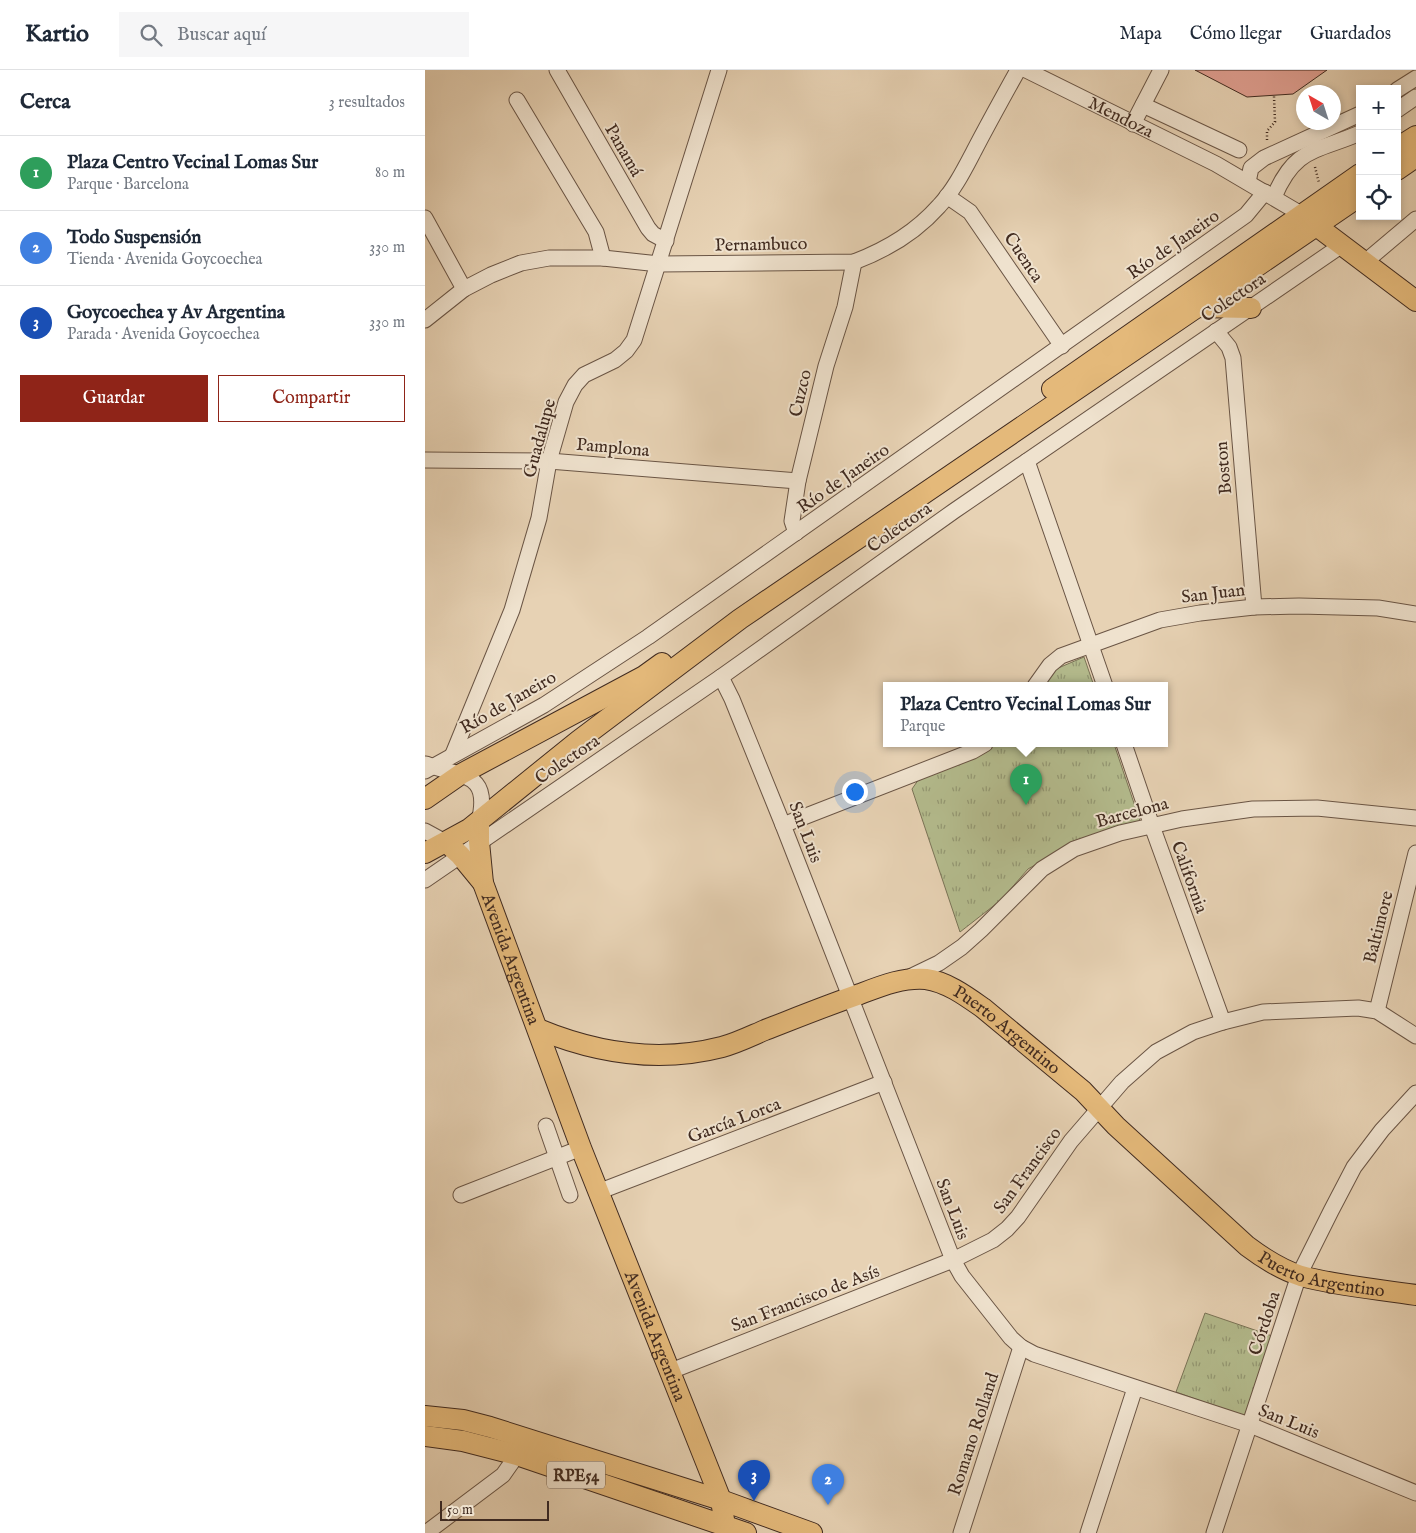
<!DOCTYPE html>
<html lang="es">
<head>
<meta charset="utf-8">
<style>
	body { margin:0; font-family:"IM FELL English",serif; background:#f6f6f7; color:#1f2937 }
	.controls { position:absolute; right:15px; top:15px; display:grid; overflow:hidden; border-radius:0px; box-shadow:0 2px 8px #0003 }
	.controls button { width:45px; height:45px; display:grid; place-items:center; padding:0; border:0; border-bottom:1px solid #e0e1e3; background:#fff; color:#1f2937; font:25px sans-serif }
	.compass { position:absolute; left:871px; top:15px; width:45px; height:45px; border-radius:50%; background:#fff; box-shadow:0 2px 8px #0003; rotate:321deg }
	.scale { position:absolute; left:15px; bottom:12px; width:109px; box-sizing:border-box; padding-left:5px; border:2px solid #412b20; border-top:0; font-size:14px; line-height:18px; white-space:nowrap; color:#412b20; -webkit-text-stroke:4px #efe2ce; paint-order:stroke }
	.you { position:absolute; left:429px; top:721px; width:18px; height:18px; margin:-12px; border:4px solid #fff; border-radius:50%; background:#1a73e8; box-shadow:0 0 0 8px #1a73e833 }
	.badge { display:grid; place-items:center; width:32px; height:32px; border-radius:50%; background:#8f2418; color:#fff; font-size:16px; font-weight:700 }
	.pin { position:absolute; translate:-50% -41px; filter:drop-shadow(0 1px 2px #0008) }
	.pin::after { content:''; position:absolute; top:26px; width:18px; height:15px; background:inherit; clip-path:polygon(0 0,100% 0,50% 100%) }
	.popup { position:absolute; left:458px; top:612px; width:285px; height:65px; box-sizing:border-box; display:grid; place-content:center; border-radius:0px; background:#fff; filter:drop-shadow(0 1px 4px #0005); font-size:16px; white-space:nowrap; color:#747a83 }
	.popup b { font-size:19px; color:#1f2937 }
	.popup::after { content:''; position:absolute; left:50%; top:100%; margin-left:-10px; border:10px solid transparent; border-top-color:#fff }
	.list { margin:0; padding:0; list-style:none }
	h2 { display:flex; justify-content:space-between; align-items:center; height:65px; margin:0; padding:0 20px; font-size:21px }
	h2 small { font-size:16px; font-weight:400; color:#747a83 }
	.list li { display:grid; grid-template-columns:32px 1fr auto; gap:15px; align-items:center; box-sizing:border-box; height:75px; padding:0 20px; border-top:1px solid #e0e1e3 }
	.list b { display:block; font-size:19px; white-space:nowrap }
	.list p { margin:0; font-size:16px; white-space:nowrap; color:#747a83 }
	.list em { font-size:16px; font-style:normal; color:#747a83 }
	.actions { display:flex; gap:10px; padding:15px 20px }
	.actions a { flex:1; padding:11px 0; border:1px solid #8f2418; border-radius:0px; text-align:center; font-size:18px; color:#8f2418 }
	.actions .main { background:#8f2418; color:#fff }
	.icon { flex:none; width:28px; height:28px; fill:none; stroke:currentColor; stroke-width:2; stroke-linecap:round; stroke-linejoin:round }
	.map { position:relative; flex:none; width:991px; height:1463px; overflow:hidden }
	header { display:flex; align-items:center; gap:30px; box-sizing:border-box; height:70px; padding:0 25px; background:#fff; border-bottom:1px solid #e0e1e3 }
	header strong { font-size:24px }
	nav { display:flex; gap:28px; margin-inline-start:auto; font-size:18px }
	.search { width:350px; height:45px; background:#f6f6f7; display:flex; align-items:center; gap:12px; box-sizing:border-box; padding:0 18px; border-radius:0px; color:#747a83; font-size:19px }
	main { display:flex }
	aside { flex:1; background:#fff }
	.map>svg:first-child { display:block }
</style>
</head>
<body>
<header>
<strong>Kartio</strong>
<div class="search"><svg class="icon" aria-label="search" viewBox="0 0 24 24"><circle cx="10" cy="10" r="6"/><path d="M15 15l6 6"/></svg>Buscar aquí</div>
<nav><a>Mapa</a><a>Cómo llegar</a><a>Guardados</a></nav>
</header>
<main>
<aside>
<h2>Cerca<small>3 resultados</small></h2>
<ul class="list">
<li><span class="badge" style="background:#2e9e5b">1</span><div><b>Plaza Centro Vecinal Lomas Sur</b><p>Parque · Barcelona</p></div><em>80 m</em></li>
<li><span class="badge" style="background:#3f7fe0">2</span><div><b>Todo Suspensión</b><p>Tienda · Avenida Goycoechea</p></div><em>330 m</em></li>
<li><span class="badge" style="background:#1a4fb4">3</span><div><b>Goycoechea y Av Argentina</b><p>Parada · Avenida Goycoechea</p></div><em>330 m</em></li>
</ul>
<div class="actions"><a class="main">Guardar</a><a>Compartir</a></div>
</aside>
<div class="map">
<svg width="991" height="1463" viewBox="0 0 991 1463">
	<defs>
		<pattern id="park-tufts" width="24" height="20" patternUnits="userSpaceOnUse" patternTransform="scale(1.25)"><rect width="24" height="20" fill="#b4bc8e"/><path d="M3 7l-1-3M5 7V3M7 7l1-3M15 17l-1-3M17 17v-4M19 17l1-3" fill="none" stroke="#949974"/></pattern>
	</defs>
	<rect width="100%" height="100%" fill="#e7d2b4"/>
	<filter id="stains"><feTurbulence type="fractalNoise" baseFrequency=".004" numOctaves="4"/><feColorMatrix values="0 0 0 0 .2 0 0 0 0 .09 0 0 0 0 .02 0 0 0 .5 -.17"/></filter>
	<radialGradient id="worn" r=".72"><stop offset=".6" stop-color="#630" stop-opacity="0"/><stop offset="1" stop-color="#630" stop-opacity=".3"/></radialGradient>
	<!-- park -->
	<path fill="url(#park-tufts)" stroke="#7a7457" d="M 659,587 L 669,616 L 618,616 L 631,599 Z
		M 570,674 L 689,674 L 715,751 L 650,772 L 603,799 L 576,830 L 535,862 L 487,719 L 496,706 L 529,694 Z
		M 780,1243 L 853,1268 L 823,1348 L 751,1322 Z"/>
	<!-- building -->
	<path fill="#e09f91" stroke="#412b20" d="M 770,0 L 902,0 L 868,24 L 822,27 Z"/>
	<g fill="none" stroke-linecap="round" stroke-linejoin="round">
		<!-- minor casing -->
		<g stroke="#6a5545" stroke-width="17">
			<g id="minor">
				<path d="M 132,0 L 223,158 L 228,164 L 241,171"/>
				<path id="s1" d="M 601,0 L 791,94 L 876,144"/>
				<path d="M 972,20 L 991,8"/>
				<path d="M 92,30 L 171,162 L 178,188"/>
				<path d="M 718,35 L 814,80"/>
				<path d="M 972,40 L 991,27"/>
				<path d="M 708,54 L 736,0"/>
				<path d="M 823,112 L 826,98 L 839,88 L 935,44"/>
				<path d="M 522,126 L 545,142 L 637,276"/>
				<path d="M 849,127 C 870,77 891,82 935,63"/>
				<path d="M 0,148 L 39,219"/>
				<path d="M 940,192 L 991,149"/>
				<path d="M 0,250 L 39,219 L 66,205 L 96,193 L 124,188 L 178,188 L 234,194 L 429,192 C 461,180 491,162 514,136 C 529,120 539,100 549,81 C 563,54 578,27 593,0"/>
				<path d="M 791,261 L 804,277 L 808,288 L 829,537"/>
				<path d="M 0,390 L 124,391 L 373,411"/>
				<path d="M 602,391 L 680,616"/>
				<path d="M 371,463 L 367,451 L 373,411 L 401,296 L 420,237 L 429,192"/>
				<path d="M 296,607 L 307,629 L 358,755 L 528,1190 L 537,1206 L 586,1268 L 596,1277 L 609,1284 L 825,1355 L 991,1423"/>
				<path d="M 610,616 L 625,595 L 636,586 L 735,550 L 775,543 L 829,537 L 874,536 L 953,538 L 991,544"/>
				<path d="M 699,674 L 727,756 L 798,952"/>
				<path d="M 28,684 L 87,540 L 114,448 L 124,391 L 141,332 L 150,315 L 159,305 L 190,290 L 201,281 L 209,270 L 294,0"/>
				<path d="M 1,694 C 37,708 66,701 54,752"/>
				<path d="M 0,701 L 119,635 L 223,567 L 821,145 L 840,122"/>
				<path d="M 358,755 L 548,681 L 560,674"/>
				<path d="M 0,761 L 22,773"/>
				<path d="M 0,810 L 296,607 L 529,441 L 917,175"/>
				<path d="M 485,907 L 514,893 L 537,877 L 556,860 L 617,799 L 649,779 L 695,763 L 757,749 L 828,739 L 892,738 L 991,748"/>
				<path d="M 952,941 L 991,783"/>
				<path d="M 121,1056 L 145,1125"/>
				<path d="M 173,1122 L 459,1012"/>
				<path d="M 36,1125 L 156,1078"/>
				<path d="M 246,1301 L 528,1190 L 568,1170 L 582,1159 L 593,1147 L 646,1071 L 697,1012 L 731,982 L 768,962 L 798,952 L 838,942 L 933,938 L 952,941 L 991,966"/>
				<path d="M 1,1463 L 78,1405 L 92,1385"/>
				<path d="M 536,1463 L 596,1277"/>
				<path d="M 663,1463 L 710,1318"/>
				<path d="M 789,1463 L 874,1205 L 906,1141 L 929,1097 L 957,1060 L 991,1023"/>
			</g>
		</g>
		<!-- major casing -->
		<g stroke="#412b20" stroke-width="22">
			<g id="major">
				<path d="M 972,78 L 991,66"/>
				<path d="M 972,100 L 991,87"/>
				<path d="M 881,148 L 991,231"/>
				<path d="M 771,237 L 826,238"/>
				<path d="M 627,319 L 935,104"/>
				<path d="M 0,729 L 36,704 L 219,606 L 237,593"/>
				<path id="s2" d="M 54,752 L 54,772 L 58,813 L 156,1078 L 296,1430 L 300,1456"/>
				<path d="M 22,773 L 35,785 L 58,813"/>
				<path d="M 0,783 L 44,759 L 153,671 L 315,549 L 935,126"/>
				<path id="s3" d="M 113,959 C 171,983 235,993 297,977 C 312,973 326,966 340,960 C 371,948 403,935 435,924 C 456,916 478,907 501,909 C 522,912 541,926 558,938 L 658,1021 L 691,1056 L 822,1176 C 838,1188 857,1200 876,1206 C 913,1216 953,1219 991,1225"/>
				<path d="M 0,1346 L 38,1350 L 65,1357 L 296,1430 L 387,1463"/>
				<path d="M 0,1366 L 38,1371 L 92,1385 L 321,1463"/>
			</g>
		</g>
		<!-- path -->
		<path stroke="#412b20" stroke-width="2.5" stroke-dasharray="1 2.5" stroke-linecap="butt" d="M 842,70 L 842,61 L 850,52 L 849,26
			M 890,97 L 894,113"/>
		<!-- minor -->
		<use href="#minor" stroke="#efe2ce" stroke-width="15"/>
		<!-- major -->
		<use href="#major" stroke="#e4b97a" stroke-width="20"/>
	</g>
	<g text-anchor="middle" stroke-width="4" stroke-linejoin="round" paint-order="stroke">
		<!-- shield labels -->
		<rect fill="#efe2ce" stroke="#756254" stroke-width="1" x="122" y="1391.5" width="58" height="27" rx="4"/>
		<g font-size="16" font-weight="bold" fill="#412b20">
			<text x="151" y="1411">RPE54</text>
		</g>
		<!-- street labels -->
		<g font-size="18" fill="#412b20" stroke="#efe2ce">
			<text dy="6" stroke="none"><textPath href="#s1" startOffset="106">Mendoza</textPath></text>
			<text transform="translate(199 80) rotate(60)" y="6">Panamá</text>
			<text transform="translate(336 174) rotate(-1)" y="6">Pernambuco</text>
			<text transform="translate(748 174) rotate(-35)" y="6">Río de Janeiro</text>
			<text transform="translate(599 187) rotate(56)" y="6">Cuenca</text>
			<text transform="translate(808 227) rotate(-34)" y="6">Colectora</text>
			<text transform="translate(375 323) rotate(-77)" y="6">Cuzco</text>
			<text transform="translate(114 368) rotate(-75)" y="6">Guadalupe</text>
			<text transform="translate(188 377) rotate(5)" y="6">Pamplona</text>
			<text transform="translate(798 398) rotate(-95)" y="6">Boston</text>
			<text transform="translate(418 408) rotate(-35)" y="6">Río de Janeiro</text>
			<text transform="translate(474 457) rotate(-35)" y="6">Colectora</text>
			<text transform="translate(788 523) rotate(-7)" y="6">San Juan</text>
			<text transform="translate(83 632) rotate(-30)" y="6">Río de Janeiro</text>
			<text transform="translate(142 689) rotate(-34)" y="6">Colectora</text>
			<text transform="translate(707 742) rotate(-15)" y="6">Barcelona</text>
			<text transform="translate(381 762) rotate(69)" y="6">San Luis</text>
			<text transform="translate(765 807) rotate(70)" y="6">California</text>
			<text transform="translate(953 857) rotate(-76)" y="6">Baltimore</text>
			<text dy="6" stroke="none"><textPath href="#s2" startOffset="142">Avenida Argentina</textPath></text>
			<text dy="6" stroke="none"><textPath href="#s3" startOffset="501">Puerto Argentino</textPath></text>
			<text transform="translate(309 1050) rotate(-21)" y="6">García Lorca</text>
			<text transform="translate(602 1100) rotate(-54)" y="6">San Francisco</text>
			<text transform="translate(528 1139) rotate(69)" y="6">San Luis</text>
			<text dy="6" stroke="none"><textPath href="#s3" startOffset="906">Puerto Argentino</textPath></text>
			<text transform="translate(380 1228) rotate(-21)" y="6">San Francisco de Asís</text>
			<text transform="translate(839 1253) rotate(-72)" y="6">Córdoba</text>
			<text dy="6" stroke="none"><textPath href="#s2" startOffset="546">Avenida Argentina</textPath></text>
			<text transform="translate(864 1351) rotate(22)" y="6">San Luis</text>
			<text transform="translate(548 1364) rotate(-72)" y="6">Romano Rolland</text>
		</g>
	</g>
	<rect width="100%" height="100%" filter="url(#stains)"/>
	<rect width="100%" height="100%" fill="url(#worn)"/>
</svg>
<div class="controls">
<button>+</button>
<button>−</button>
<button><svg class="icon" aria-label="locate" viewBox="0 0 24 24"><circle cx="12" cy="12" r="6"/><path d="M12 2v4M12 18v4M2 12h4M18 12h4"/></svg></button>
</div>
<svg class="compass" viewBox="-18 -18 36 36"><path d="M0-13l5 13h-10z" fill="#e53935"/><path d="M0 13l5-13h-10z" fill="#747a83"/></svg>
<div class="scale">50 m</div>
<div class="you"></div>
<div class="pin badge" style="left:601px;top:735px;background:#2e9e5b">1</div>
<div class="popup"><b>Plaza Centro Vecinal Lomas Sur</b>Parque</div>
<div class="pin badge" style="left:403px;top:1435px;background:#3f7fe0">2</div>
<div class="pin badge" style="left:329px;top:1431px;background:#1a4fb4">3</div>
</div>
</main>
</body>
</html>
